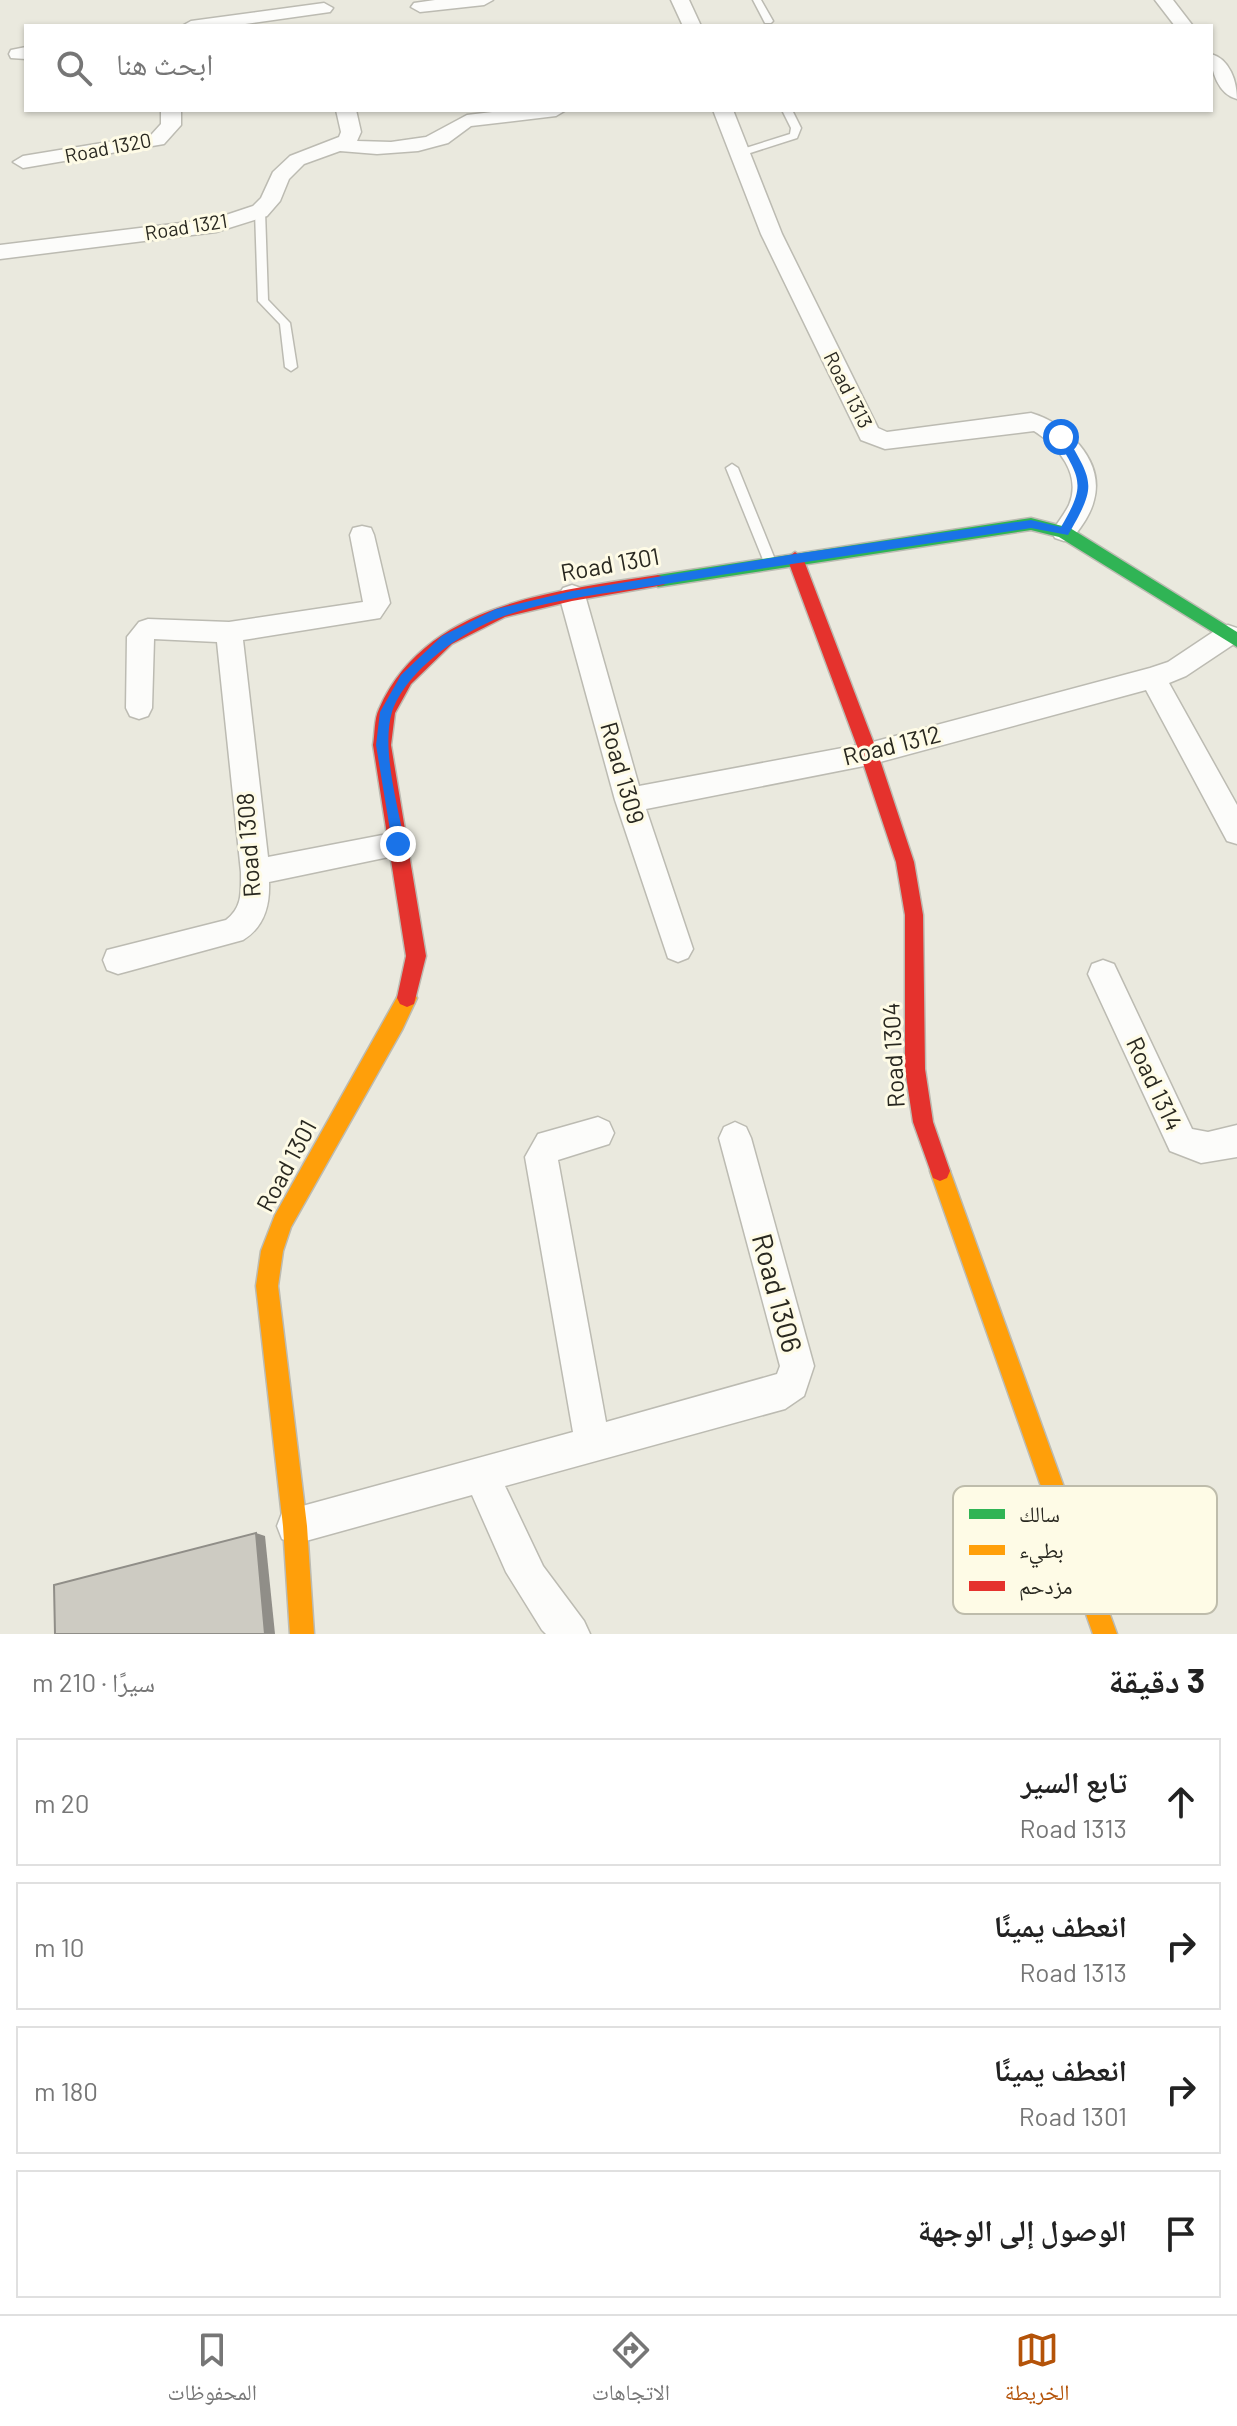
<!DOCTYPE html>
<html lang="ar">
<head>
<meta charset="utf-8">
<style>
	body { margin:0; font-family:Barlow,"Noto Naskh Arabic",sans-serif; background:#f2f2f2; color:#222; direction:rtl }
	.stop { position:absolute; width:24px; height:24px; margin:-18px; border:6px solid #1a73e8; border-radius:50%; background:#fff }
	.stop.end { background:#1a73e8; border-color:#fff; box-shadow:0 2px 8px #0008 }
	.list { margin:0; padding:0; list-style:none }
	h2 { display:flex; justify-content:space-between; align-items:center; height:104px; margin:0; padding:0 32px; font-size:34px }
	h2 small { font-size:26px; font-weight:400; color:#767676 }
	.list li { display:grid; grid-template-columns:52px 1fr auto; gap:24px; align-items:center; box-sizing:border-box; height:128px; margin:0 16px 16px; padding:0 16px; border:2px solid #e0e0e0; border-radius:0px }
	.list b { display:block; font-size:30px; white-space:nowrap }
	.list p { margin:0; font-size:26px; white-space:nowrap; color:#767676 }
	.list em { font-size:26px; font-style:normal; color:#767676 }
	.icon { flex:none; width:44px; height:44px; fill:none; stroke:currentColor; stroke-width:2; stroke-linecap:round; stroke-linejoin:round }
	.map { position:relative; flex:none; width:1237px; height:1634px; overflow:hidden; direction:ltr }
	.search { position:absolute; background:#fff; box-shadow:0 2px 6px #0004; left:24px; right:24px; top:24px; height:88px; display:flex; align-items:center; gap:20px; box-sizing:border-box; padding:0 28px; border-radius:0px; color:#767676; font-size:30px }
	.sheet { height:680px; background:#fff }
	nav { display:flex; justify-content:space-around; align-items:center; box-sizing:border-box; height:112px; border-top:2px solid #e0e0e0; background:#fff; font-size:22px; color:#767676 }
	nav a { display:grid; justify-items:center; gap:4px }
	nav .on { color:#b45309 }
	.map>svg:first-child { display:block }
</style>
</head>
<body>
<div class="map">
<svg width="1237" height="1634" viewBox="0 0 1237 1634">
	<rect width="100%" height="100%" fill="#eae9de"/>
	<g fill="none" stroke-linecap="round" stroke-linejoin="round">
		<!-- lane casing -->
		<g stroke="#bcbbb2" stroke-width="3">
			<path id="lane" d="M 753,0 L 761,0 L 773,21 L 771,23 L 765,23 Z
				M 782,110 L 792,110 L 801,128 L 797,138 L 741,156 L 733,156 L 733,152 L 790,134 L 791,128 Z
				M 260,208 L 265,211 L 268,300 L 290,323 L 297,367 L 291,371 L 285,367 L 280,324 L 258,301 L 255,211 Z
				M 732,464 L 738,468 L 776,562 L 774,565 L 770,567 L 764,562 L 726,468 Z"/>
		</g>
		<!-- street casing -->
		<g stroke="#bcbbb2" stroke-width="3">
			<path id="street" d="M 435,0 L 493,0 L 484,5 L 420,12 L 411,7 L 414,3 Z
				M 671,0 L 689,0 L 701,26 L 683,26 Z
				M 1155,0 L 1173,0 L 1193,26 L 1175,26 Z
				M 324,3 L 333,8 L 330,12 L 231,26 L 182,26 L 191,21 Z
				M 26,47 L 26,59 L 11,58 L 9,54 L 11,50 Z
				M 1211,54 C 1230,59 1237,82 1237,99 C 1218,94 1211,71 1211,54 Z
				M 161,110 L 181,110 L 181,125 L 164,144 L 23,168 L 13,162 L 23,156 L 151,135 L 161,124 Z
				M 336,110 L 356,110 L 361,132 L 357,141 L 391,142 L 426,137 L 467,115 L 509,110 L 566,110 L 556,116 L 471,126 L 448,143 L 418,151 L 377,154 L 340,151 L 304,164 L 289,179 L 280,201 L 267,216 L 216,232 L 0,259 L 0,245 L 214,219 L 253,206 L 261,198 L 273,172 L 290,156 L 339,137 L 341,132 Z
				M 713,110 L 733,110 L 782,234 L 878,428 L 887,432 L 1031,413 C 1066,423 1105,460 1094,500 C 1091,514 1081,527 1073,538 L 1064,541 L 1055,538 L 1052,532 C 1057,523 1064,515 1069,505 C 1082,474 1058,446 1034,431 L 885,449 L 861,440 L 761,234 Z
				M 362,526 L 371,528 L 374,535 L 390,603 L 380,618 L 243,640 L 268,857 L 398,832 L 408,835 L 412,844 L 408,853 L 269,882 C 270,906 264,927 243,940 L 118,974 L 107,970 L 103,960 L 107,950 L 226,920 C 243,907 241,891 241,872 L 217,642 L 154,639 L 152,708 L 148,716 L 139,719 L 130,716 L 126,708 L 127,637 L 139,622 L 148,619 L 229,622 L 363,602 L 350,535 L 353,528 Z
				M 572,585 L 581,588 L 585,595 L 639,786 L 869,743 L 1150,668 L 1168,662 L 1219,628 L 1228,625 L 1237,628 L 1237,642 L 1186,676 L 1169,683 L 1237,805 L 1237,844 L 1227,841 L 1146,690 L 869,765 L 646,809 L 693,949 L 688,958 L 678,962 L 668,958 L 615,800 L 559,595 L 563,588 Z
				M 1103,960 L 1114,964 L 1192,1129 L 1208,1132 L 1237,1125 L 1237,1157 L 1201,1163 L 1170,1151 L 1088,974 L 1092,964 Z
				M 598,1117 L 609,1122 L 614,1133 L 609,1144 L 558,1160 L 606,1422 L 777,1374 L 780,1366 L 719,1138 L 724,1127 L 735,1122 L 746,1127 L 751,1138 L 814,1366 L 804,1396 L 785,1409 L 505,1486 L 543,1566 L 584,1621 L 590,1634 L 546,1634 L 542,1630 L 506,1572 L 472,1495 L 295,1544 L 282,1539 L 277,1526 L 282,1513 L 295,1508 L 573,1432 L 525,1157 L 538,1134 Z"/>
		</g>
		<!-- fast casing -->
		<g stroke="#bcbbb2" stroke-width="3">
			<path id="fast" d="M 1031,518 L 1070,528 L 1237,632 L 1237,647 L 1059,537 L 1031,530 L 658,587 L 650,581 L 658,575 Z"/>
		</g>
		<!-- slow casing -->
		<g stroke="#bcbbb2" stroke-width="3">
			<path id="slow" d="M 407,989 L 414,992 L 417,998 L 402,1030 L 291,1227 L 283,1251 L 278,1286 L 307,1526 L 314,1634 L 290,1634 L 283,1526 L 256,1286 L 261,1251 L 275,1215 L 400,992 Z
				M 940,1161 L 947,1164 L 950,1171 L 1117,1634 L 1093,1634 L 930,1171 L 933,1164 Z"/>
		</g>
		<!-- jam casing -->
		<g stroke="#bcbbb2" stroke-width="3">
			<path id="jam" d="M 795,552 L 803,558 L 878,754 L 914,862 L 923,915 L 925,1069 L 933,1122 L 950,1171 L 947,1178 L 940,1181 L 933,1178 L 913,1122 L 905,1069 L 905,915 L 896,862 L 860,754 L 787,558 Z
				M 658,575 L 664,577 L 666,581 L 664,585 L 572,601 L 505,617 L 452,644 L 411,684 L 395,713 L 391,745 L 426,956 L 414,1004 L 407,1007 L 400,1004 L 397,998 L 406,956 L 373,745 C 375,734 374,719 379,709 C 426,602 557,591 658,575 Z"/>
		</g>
		<!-- lane -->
		<use href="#lane" fill="#fcfcfa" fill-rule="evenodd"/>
		<!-- street -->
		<use href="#street" fill="#fcfcfa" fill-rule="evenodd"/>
		<!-- fast -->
		<use href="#fast" fill="#30b455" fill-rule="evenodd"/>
		<!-- slow -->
		<use href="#slow" fill="#ff9f0a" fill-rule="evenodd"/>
		<!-- jam -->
		<use href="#jam" fill="#e5322d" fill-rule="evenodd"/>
	</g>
	<!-- shaded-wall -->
	<path fill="#908e88" d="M 256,1533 L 265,1536 L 275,1634 L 265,1634 Z"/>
	<!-- building -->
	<path fill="#cdcbc2" stroke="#908e88" stroke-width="2" d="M 256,1533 L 265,1634 L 55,1634 L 54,1585 Z"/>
	<!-- route -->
	<path fill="#1a73e8" d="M 1057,434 L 1065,434 C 1094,483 1097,485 1068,535 L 1031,528 C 913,546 795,563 677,582 C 620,592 559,597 504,616 C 464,630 406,670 392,712 C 381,748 398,807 405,844 L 398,850 L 393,848 L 376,745 L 380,712 L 401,675 L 442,636 L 496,609 L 572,591 L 795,554 L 1031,520 L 1061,527 C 1087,483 1080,479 1056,437 Z"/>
	<g text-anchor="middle" stroke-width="6" stroke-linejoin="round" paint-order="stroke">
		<!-- far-street labels -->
		<g font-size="20" fill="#292820" stroke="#fefbe6">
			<text transform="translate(108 148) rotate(-11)" y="7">Road 1320</text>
			<text transform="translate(186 227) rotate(-9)" y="7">Road 1321</text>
			<text transform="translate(848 390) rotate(63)" y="7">Road 1313</text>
		</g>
		<!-- street labels -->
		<g font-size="24" fill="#292820" stroke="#fefbe6">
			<text transform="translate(610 565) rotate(-10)" y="8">Road 1301</text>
			<text transform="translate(892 746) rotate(-14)" y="8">Road 1312</text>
			<text transform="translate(622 773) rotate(74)" y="8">Road 1309</text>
			<text transform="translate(249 845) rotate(-94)" y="8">Road 1308</text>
			<text transform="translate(894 1055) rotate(-93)" y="8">Road 1304</text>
			<text transform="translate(1154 1084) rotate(65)" y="8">Road 1314</text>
			<text transform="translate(287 1166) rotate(-62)" y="8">Road 1301</text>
		</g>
		<!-- near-street labels -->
		<g font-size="28" fill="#292820" stroke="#fefbe6">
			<text transform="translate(777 1293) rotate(75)" y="10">Road 1306</text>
		</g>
	</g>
	<!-- legend -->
	<rect x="953" y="1486" width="264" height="128" rx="12" fill="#fefbe6" stroke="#bebcab" stroke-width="2"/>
	<rect x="969" y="1509" width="36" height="10" fill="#30b455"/>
	<rect x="969" y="1545" width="36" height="10" fill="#ff9f0a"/>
	<rect x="969" y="1581" width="36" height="10" fill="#e5322d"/>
	<g font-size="22" fill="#292820">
		<text x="1019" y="1522">سالك</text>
		<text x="1019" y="1558">بطيء</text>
		<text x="1019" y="1594">مزدحم</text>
	</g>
</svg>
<div class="stop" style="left:1061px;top:437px"></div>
<div class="stop end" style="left:398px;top:844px"></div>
<div class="search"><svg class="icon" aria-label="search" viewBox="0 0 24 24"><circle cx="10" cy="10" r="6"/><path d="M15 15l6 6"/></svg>ابحث هنا</div>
</div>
<section class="sheet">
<h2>3 دقيقة<small>سيرًا · 210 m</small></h2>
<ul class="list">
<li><svg class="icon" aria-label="ahead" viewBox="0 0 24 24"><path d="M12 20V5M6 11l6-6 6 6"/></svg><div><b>تابع السير</b><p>Road 1313</p></div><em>20 m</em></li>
<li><svg class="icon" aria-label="right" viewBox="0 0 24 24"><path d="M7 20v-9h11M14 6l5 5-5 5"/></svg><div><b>انعطف يمينًا</b><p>Road 1313</p></div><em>10 m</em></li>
<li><svg class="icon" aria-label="right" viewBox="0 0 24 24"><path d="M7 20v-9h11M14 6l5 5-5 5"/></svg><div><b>انعطف يمينًا</b><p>Road 1301</p></div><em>180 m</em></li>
<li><svg class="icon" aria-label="arrive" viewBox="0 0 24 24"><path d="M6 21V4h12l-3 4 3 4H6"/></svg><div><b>الوصول إلى الوجهة</b></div></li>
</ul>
</section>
<nav>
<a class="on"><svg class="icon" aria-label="map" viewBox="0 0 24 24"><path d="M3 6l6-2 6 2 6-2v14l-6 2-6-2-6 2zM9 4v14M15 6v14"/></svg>الخريطة</a>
<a><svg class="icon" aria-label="directions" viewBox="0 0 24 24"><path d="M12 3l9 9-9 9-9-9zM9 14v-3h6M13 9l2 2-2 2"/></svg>الاتجاهات</a>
<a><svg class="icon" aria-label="saved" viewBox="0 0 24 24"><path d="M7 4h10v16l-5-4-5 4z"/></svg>المحفوظات</a>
</nav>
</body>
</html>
